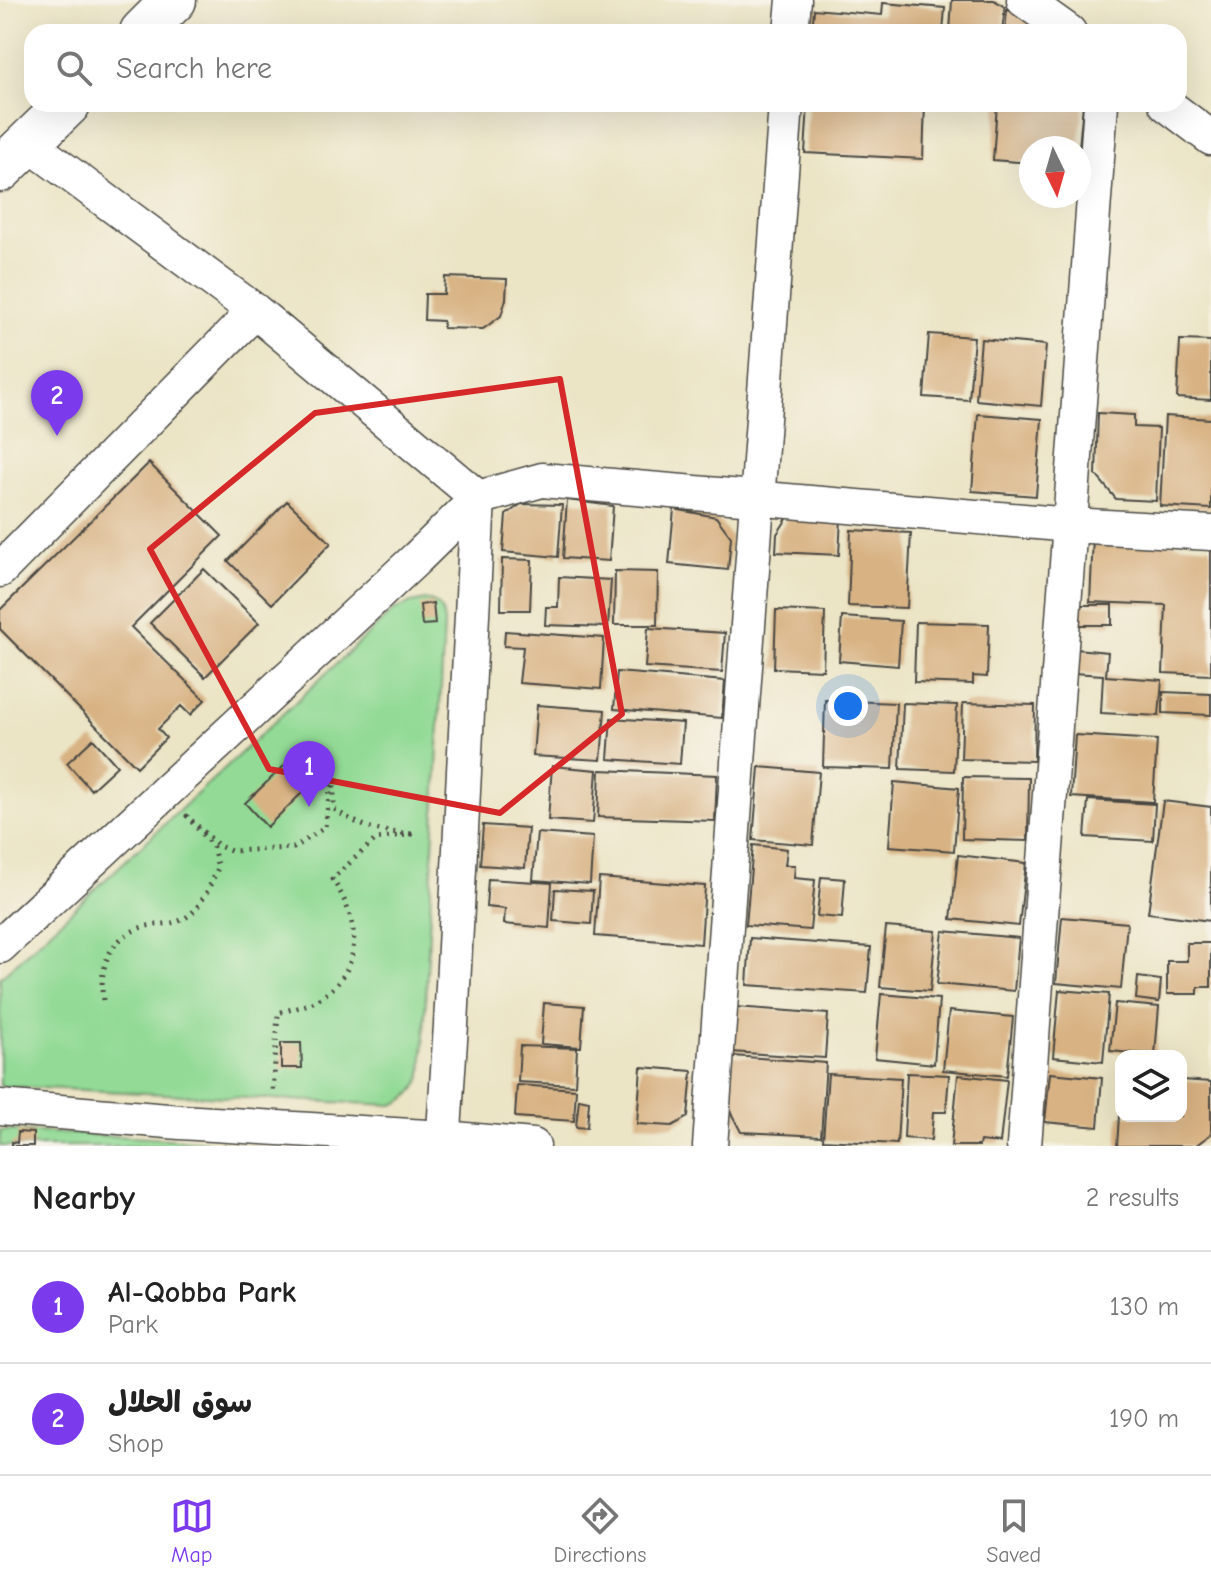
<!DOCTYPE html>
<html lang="en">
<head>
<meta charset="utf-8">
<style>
	body { margin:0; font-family:"Comic Neue","Playpen Sans Arabic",sans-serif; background:#f6f6f6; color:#222 }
	.controls { position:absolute; right:24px; bottom:24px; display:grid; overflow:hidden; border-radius:16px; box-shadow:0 8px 32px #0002 }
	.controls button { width:72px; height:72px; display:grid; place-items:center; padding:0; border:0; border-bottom:2px solid #e0e0e0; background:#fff; color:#222; font:40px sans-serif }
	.compass { position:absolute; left:1019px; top:136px; width:72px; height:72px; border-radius:50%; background:#fff; box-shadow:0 8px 32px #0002; rotate:175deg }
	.you { position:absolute; left:848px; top:706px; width:28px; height:28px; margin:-20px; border:6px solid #fff; border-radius:50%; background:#1a73e8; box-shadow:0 0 0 12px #1a73e833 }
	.badge { display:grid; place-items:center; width:52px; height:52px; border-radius:50%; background:#7c3aed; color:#fff; font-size:26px; font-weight:700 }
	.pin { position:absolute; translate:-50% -66px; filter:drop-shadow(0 2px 4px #0008) }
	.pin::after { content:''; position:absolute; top:42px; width:28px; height:24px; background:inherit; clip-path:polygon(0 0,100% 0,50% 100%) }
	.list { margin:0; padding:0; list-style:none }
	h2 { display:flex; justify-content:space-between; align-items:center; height:104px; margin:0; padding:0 32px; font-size:34px }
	h2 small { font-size:26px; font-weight:400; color:#767676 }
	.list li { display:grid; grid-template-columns:52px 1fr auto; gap:24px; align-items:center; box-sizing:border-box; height:112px; padding:0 32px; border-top:2px solid #e0e0e0 }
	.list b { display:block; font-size:30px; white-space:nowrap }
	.list p { margin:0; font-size:26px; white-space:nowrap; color:#767676 }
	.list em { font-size:26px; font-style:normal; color:#767676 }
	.icon { flex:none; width:44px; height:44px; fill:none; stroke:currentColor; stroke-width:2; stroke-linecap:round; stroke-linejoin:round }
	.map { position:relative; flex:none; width:1211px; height:1146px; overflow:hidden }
	.search { position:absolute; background:#fff; box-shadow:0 8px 32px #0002; left:24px; right:24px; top:24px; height:88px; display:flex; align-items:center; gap:20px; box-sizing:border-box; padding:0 28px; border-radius:24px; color:#767676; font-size:30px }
	.sheet { height:328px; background:#fff }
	nav { display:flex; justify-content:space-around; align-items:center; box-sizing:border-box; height:112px; border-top:2px solid #e0e0e0; background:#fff; font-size:22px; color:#767676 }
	nav a { display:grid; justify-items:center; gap:4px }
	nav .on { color:#7c3aed }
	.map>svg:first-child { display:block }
</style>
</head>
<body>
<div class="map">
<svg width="1211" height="1146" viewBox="0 0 1211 1146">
	<rect width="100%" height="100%" fill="#f7f3e8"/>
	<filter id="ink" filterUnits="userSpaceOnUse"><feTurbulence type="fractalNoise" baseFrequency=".0125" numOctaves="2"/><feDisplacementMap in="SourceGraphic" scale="16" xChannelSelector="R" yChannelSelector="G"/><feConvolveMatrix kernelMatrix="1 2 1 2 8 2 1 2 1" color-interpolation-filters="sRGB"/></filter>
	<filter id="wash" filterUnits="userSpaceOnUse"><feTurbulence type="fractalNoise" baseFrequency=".006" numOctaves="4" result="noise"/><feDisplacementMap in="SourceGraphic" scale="32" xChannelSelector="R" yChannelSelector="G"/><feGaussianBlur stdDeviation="1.8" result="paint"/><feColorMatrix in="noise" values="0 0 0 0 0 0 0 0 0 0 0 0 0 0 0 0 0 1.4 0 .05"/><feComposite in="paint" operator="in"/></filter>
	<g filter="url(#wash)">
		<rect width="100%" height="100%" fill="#ebe4c5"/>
		<!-- green -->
		<path fill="#92da95" stroke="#5e8260" stroke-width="2" d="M 426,600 C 441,603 443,610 444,624 L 422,1076 C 416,1091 408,1099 393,1105 L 0,1086 L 0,978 L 393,611 L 411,603 Z
			M 0,1130 L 206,1141 L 206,1146 L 0,1146 Z"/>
		<g id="blocks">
			<!-- building -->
			<path fill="#d8b283" d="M 952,0 L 994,0 L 1005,7 L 1002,32 L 950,32 Z
				M 883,3 L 945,8 L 943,32 L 812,32 L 814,9 L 882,15 Z
				M 1007,10 L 1044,20 L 1058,32 L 1005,32 Z
				M 808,104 L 925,104 L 923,159 L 805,153 Z
				M 997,104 L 1083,104 L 1079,148 L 1031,148 L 1031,163 L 993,160 Z
				M 445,277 L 507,279 L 506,299 L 501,316 L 483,329 L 443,328 L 443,321 L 424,320 L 425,294 L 444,294 Z
				M 929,334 L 974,337 L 969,400 L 924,397 Z
				M 981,339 L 1046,345 L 1041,406 L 976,400 Z
				M 1180,340 L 1211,341 L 1211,400 L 1177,398 Z
				M 1098,413 L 1134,415 L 1134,427 L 1159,428 L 1156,501 L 1116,499 L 1096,475 Z
				M 978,414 L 1042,419 L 1036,496 L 972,491 Z
				M 1165,416 L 1211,419 L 1211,509 L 1160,506 Z
				M 149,463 L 222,536 L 131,627 L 205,700 L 190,715 L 181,706 L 158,729 L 166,738 L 137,767 L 0,629 L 0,610 Z
				M 567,500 L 613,506 L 609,561 L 563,558 Z
				M 287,501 L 331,543 L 272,604 L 228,561 Z
				M 521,504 L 562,505 L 558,557 L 503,552 L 506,515 Z
				M 674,509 L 716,517 L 731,537 L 728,570 L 669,564 Z
				M 790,514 L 841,518 L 839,555 L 776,552 L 777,534 Z
				M 851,530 L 911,533 L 907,608 L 848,606 Z
				M 1093,537 L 1211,547 L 1211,675 L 1163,673 L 1166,605 L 1090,602 Z
				M 502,559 L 532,560 L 530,610 L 501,610 Z
				M 204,569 L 259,623 L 205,677 L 150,623 Z
				M 615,571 L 658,572 L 657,625 L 614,625 Z
				M 559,577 L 611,580 L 608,627 L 545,625 L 546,607 L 558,607 Z
				M 433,603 L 435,624 L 422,625 L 420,605 Z
				M 1080,605 L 1112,605 L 1112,625 L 1080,625 Z
				M 776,610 L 825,612 L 823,670 L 774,668 Z
				M 842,617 L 901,621 L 898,666 L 839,661 Z
				M 916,622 L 989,624 L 987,677 L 973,676 L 973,684 L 914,682 Z
				M 648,628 L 725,633 L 722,672 L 645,667 Z
				M 505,631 L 604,638 L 601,689 L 519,683 L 523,647 L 504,646 Z
				M 1075,649 L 1108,652 L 1106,676 L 1162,680 L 1159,716 L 1101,713 L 1103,675 L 1073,673 Z
				M 617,672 L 725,681 L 722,718 L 614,709 Z
				M 1163,692 L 1211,694 L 1211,715 L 1163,713 Z
				M 825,700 L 896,703 L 893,769 L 823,767 Z
				M 903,703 L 957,705 L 954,771 L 900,769 Z
				M 963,703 L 1035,705 L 1034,761 L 961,759 Z
				M 537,705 L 605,710 L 601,760 L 533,756 Z
				M 611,718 L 683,723 L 680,764 L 608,759 Z
				M 1075,735 L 1157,740 L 1153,802 L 1071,797 Z
				M 93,739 L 117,766 L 91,790 L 67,763 Z
				M 286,764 L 308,787 L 267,827 L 245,803 Z
				M 552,766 L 597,770 L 593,823 L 548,820 Z
				M 759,767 L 819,772 L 813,845 L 753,840 Z
				M 600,770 L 717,775 L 715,821 L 598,817 Z
				M 963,777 L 1029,778 L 1028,841 L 962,839 Z
				M 894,782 L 959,788 L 954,851 L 889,846 Z
				M 1088,800 L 1155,804 L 1153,841 L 1085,837 Z
				M 1163,801 L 1211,807 L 1211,921 L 1148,913 Z
				M 483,825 L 528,828 L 525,868 L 480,865 Z
				M 537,833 L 593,837 L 590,884 L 533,880 Z
				M 753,845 L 787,849 L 785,865 L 795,865 L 794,878 L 815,880 L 810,930 L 746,925 Z
				M 958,855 L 1026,863 L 1019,926 L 951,919 Z
				M 821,877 L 845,879 L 842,918 L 817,916 Z
				M 599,878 L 705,886 L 701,944 L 595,936 Z
				M 488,879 L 552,883 L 549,928 L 504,924 L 505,909 L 486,907 Z
				M 555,889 L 593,891 L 591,924 L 553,921 Z
				M 1062,917 L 1127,923 L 1121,989 L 1056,983 Z
				M 886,927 L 936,931 L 930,991 L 880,987 Z
				M 943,931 L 1019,938 L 1014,991 L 937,984 Z
				M 750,938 L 871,947 L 867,993 L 747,985 Z
				M 1187,943 L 1211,943 L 1211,987 L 1198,987 L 1198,994 L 1167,994 L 1167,961 L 1187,961 Z
				M 1138,977 L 1161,980 L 1159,1002 L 1136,999 Z
				M 1059,990 L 1109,994 L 1103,1062 L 1053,1057 Z
				M 881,994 L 939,999 L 934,1064 L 875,1058 Z
				M 544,1003 L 584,1006 L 581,1047 L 541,1044 Z
				M 1115,1003 L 1159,1007 L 1155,1055 L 1110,1051 Z
				M 735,1007 L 828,1014 L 825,1058 L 731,1052 Z
				M 949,1011 L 1013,1017 L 1007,1076 L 943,1070 Z
				M 281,1043 L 301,1043 L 302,1068 L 281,1068 Z
				M 520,1046 L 577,1048 L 575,1085 L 518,1082 Z
				M 733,1056 L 826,1063 L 821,1136 L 741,1132 L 729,1109 Z
				M 641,1067 L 692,1071 L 688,1117 L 672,1126 L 637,1124 Z
				M 907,1073 L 949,1075 L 946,1112 L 933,1112 L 931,1140 L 904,1138 Z
				M 1050,1073 L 1102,1078 L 1098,1127 L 1045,1122 Z
				M 828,1074 L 901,1078 L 897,1144 L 823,1140 Z
				M 958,1075 L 1007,1080 L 1000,1143 L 980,1141 L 979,1146 L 951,1146 Z
				M 1181,1080 L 1211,1082 L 1211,1134 L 1195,1146 L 1117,1146 L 1119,1116 L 1181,1116 Z
				M 517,1085 L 576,1089 L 574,1121 L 515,1117 Z
				M 579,1099 L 589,1101 L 587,1128 L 576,1127 Z
				M 18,1132 L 33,1133 L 33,1146 L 12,1146 L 12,1142 L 17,1143 Z"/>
		</g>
	</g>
	<g filter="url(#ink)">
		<use href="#blocks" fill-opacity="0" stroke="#484742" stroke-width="2"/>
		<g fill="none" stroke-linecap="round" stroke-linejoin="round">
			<!-- minor casing -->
			<g stroke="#484742" stroke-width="37">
				<path id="minor" d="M 1024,0 L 1069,32
					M 791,32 L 794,0
					M 1166,104 L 1211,138
					M 28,143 L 255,311 L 478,498
					M 0,570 L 255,311
					M 0,946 L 417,558 L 478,498 L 542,480 L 1071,525 L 1211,533
					M 0,1107 L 180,1122 L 444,1138 L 533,1146
					M 443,1146 L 451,1025 L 478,498
					M 710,1146 L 786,104
					M 1024,1146 L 1101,104"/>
			</g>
			<!-- secondary casing -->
			<g stroke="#484742" stroke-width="47">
				<path id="secondary" d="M 142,32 L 174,0
					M 0,170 L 68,104"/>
			</g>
			<!-- path -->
			<path stroke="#484742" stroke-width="5" stroke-dasharray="2 6" stroke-linecap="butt" d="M 103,1000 C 99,969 108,939 140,928 C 153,923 171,926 183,919 C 201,910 210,885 218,868 L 213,847 L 187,816 L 219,846 L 231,851 L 294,848 L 325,827 L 334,758 L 334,809 C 363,829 380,832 415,834 L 376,839 L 332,879 C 360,919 366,969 319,999 C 307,1006 291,1009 278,1013 L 273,1093"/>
			<!-- minor -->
			<use href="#minor" stroke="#fff" stroke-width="34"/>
			<!-- secondary -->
			<use href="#secondary" stroke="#fff" stroke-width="44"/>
		</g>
	</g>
	<!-- marked area -->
	<path fill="none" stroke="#d62828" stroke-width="6" stroke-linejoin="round" d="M 560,379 L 622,714 L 500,813 L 269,769 L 150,549 L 315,413 Z"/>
</svg>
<div class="controls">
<button><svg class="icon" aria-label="layers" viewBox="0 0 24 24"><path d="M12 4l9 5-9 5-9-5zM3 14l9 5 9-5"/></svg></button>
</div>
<svg class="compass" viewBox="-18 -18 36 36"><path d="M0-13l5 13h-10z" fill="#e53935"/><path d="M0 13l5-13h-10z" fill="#767676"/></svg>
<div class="you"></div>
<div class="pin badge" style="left:309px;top:807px">1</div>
<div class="pin badge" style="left:57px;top:436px">2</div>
<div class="search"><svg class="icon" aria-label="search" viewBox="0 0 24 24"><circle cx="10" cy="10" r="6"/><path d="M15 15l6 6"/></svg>Search here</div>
</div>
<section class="sheet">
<h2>Nearby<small>2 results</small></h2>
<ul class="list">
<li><span class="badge">1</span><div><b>Al-Qobba Park</b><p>Park</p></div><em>130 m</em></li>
<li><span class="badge">2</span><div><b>سوق الحلال</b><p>Shop</p></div><em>190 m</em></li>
</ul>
</section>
<nav>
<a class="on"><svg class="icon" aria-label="map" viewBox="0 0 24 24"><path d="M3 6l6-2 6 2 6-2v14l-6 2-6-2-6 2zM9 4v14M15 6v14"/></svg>Map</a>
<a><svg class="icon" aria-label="directions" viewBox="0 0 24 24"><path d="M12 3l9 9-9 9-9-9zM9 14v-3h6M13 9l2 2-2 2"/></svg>Directions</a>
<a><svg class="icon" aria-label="saved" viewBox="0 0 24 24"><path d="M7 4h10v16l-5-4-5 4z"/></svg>Saved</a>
</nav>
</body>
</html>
